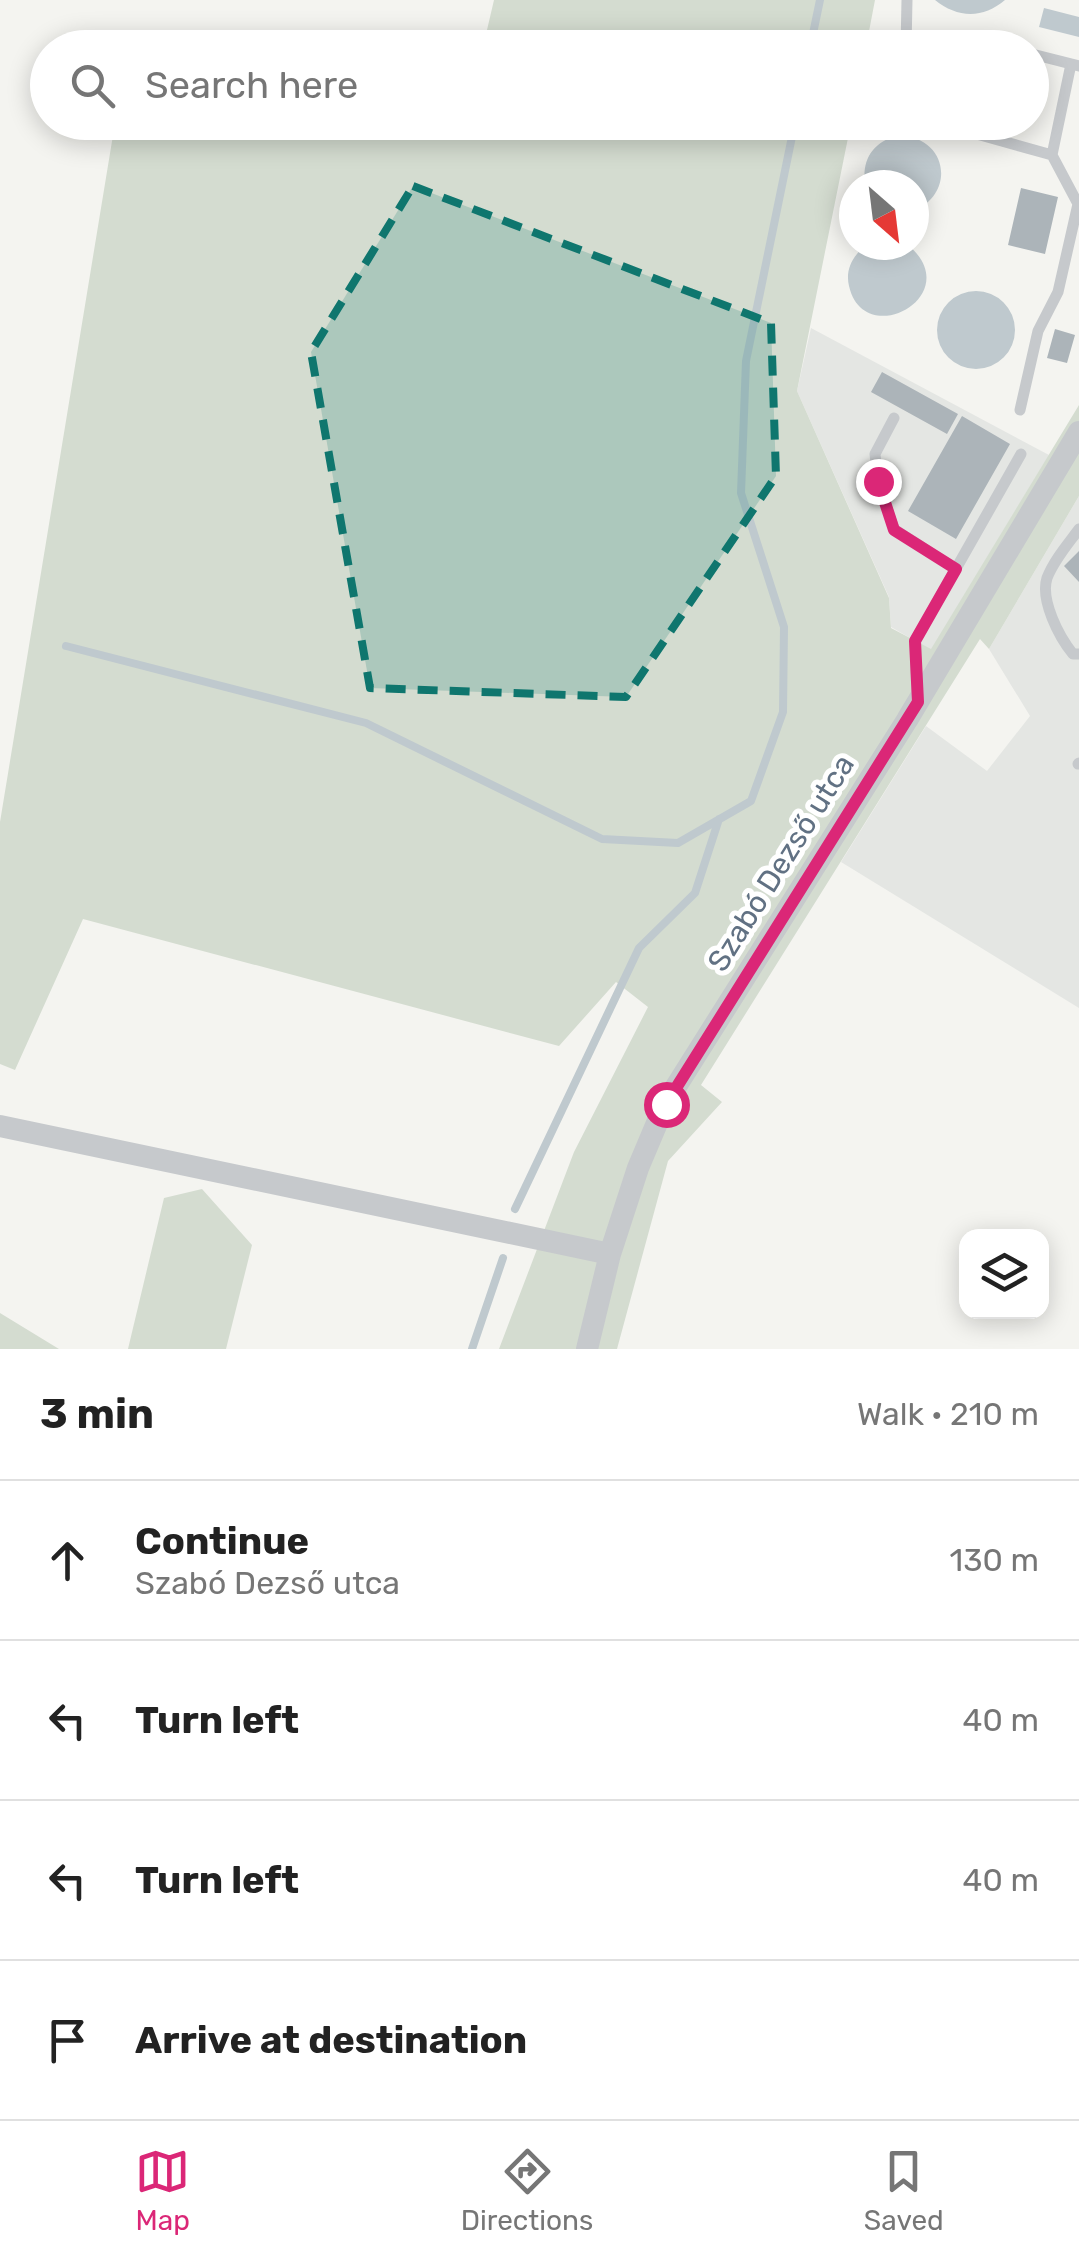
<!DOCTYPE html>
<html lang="en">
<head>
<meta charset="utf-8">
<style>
	body { margin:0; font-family:Rubik,sans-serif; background:#f6f6f6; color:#222 }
	.controls { position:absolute; right:30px; bottom:30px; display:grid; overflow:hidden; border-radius:20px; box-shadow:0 5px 25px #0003 }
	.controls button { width:90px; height:90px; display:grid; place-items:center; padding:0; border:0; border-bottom:2px solid #e0e0e0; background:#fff; color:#222; font:50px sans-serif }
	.compass { position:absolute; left:839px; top:170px; width:90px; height:90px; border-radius:50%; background:#fff; box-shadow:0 5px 25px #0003; rotate:152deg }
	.stop { position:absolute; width:30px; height:30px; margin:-22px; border:8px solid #db2777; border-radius:50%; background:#fff }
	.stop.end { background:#db2777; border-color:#fff; box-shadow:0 2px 10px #0008 }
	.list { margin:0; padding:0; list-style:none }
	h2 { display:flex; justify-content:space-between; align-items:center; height:130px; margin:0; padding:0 40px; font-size:42px }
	h2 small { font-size:32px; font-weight:400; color:#767676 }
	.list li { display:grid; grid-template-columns:65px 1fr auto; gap:30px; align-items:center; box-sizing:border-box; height:160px; padding:0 40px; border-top:2px solid #e0e0e0 }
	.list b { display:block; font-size:38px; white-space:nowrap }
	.list p { margin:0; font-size:32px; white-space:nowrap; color:#767676 }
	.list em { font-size:32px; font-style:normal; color:#767676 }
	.icon { flex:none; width:55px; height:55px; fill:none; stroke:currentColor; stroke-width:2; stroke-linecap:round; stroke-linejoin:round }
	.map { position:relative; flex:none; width:1079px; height:1349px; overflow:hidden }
	.search { position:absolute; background:#fff; box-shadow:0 5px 25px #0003; left:30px; right:30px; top:30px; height:110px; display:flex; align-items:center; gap:25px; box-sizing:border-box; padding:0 35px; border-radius:55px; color:#767676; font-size:38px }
	.sheet { height:770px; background:#fff }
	nav { display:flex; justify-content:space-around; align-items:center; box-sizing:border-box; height:140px; border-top:2px solid #e0e0e0; background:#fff; font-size:28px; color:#767676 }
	nav a { display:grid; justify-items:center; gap:5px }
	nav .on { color:#db2777 }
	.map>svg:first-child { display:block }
</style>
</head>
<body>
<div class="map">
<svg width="1079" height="1349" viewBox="0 0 1079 1349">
	<rect width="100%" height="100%" fill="#f4f4f0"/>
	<!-- built -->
	<path fill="#e4e6e3" d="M 811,328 L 1049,455 L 931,650 L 891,627 L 889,597 L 797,391 Z
		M 1079,496 L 1079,1008 L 841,862 L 926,726 L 987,771 L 1030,716 L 989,649 Z"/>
	<!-- green -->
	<path fill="#d4dcd0" d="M 494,0 L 875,0 L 866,47 L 483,47 Z
		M 377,122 L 461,140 L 466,122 L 851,123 L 797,391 L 889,598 L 891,628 L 931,649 L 1079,405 L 1079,496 L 989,649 L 980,639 L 701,1085 L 722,1102 L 668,1161 L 617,1349 L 499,1349 L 574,1152 L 648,1007 L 616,982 L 559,1046 L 83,919 L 15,1070 L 0,1064 L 0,822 L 115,123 Z
		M 202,1189 L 252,1245 L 226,1349 L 128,1349 L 164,1198 Z
		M 0,1313 L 59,1349 L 0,1349 Z"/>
	<!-- water -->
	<path fill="#bfc9ce" d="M 935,0 L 1005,0 C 983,19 957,18 935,0 Z
		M 1044,8 L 1079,17 L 1079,37 L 1039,27 Z
		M 896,136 C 944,133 959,189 915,211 L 914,185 L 865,184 C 862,160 872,143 896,136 Z
		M 866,245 L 908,245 C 968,295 864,352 849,286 C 845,269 853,256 866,245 Z
		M937 330a39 39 0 1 1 78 0a39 39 0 1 1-78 0Z"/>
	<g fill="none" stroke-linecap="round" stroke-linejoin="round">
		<!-- stream -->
		<path stroke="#bfc9ce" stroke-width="8" d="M 810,48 L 820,0
			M 66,646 L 366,723 L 602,839 L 678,843 L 751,801 L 783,712 L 784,627 L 741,493 L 746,361 L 795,122
			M 515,1209 L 639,948 L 695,893 L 719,819
			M 472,1349 L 503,1258"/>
	</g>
	<!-- building -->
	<path fill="#acb4b9" d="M 1021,188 L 1058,197 L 1045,254 L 1008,245 Z
		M 1055,329 L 1075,335 L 1067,363 L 1047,358 Z
		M 882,372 L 958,414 L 947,434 L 871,392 Z
		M 962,416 L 1010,444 L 956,539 L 908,511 Z
		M 1079,551 L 1079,582 L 1064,566 Z"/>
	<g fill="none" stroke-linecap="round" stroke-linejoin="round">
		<!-- lane -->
		<path stroke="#c6c9cc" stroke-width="11" d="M 906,48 L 907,0
			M 1032,54 L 1079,66
			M 934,122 L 1052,155
			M 1020,410 L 1038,331 L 1058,292 L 1078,204 L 1052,155 L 1071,64
			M 894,418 L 875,454 L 878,481 L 894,529 L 956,569
			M 1079,529 C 1068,544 1054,560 1047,578 C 1040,600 1059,637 1073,654 L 1079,654
			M 917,696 L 915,641 L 1021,454
			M 1078,764 L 1079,763"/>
		<!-- street -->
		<path stroke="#c6c9cc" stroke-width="22" d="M 0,1126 L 610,1254
			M 587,1349 L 610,1254 L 638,1168 L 665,1104 L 907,720 L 1079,432"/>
	</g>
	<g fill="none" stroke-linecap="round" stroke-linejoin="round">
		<!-- route -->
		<path stroke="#db2777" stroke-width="12" d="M 666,1104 L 918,702 L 915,641 L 956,569 L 894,530 L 878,481"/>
	</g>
	<!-- marked area -->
	<path fill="#0f766e" fill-opacity="0.2" stroke="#0f766e" stroke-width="8" stroke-dasharray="20 12" stroke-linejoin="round" d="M 413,186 L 771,323 L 776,476 L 626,697 L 370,688 L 311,352 Z"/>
	<g text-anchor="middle" stroke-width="10" stroke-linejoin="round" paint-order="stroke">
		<!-- street labels -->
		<g font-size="30" fill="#617183" stroke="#fff">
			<text transform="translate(781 863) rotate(-58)" y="10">Szabó Dezső utca</text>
		</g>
	</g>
</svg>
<div class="controls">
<button><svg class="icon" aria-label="layers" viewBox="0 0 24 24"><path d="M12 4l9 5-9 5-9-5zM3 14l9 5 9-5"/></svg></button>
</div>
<svg class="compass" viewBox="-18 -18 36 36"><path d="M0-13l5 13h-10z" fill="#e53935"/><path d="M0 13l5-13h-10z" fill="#767676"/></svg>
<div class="stop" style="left:666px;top:1104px"></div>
<div class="stop end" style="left:878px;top:481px"></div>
<div class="search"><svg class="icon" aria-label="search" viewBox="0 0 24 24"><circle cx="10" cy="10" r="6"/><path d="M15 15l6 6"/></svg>Search here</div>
</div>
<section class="sheet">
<h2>3 min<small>Walk · 210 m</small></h2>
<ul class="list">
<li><svg class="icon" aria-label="ahead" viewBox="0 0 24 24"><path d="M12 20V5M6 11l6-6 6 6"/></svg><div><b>Continue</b><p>Szabó Dezső utca</p></div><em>130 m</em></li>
<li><svg class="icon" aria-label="left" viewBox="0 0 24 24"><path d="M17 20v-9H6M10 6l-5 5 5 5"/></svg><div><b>Turn left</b></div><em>40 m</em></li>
<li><svg class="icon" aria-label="left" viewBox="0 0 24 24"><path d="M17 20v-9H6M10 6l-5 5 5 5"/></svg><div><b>Turn left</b></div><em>40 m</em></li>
<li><svg class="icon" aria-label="arrive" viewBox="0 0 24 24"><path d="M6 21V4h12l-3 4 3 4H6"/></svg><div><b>Arrive at destination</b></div></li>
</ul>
</section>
<nav>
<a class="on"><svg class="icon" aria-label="map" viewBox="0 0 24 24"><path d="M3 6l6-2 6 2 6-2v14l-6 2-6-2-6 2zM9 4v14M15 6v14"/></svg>Map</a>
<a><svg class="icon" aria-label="directions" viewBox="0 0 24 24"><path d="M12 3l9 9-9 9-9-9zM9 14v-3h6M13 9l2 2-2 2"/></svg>Directions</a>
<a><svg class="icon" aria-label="saved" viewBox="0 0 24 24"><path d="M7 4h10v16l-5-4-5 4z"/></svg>Saved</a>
</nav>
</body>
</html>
